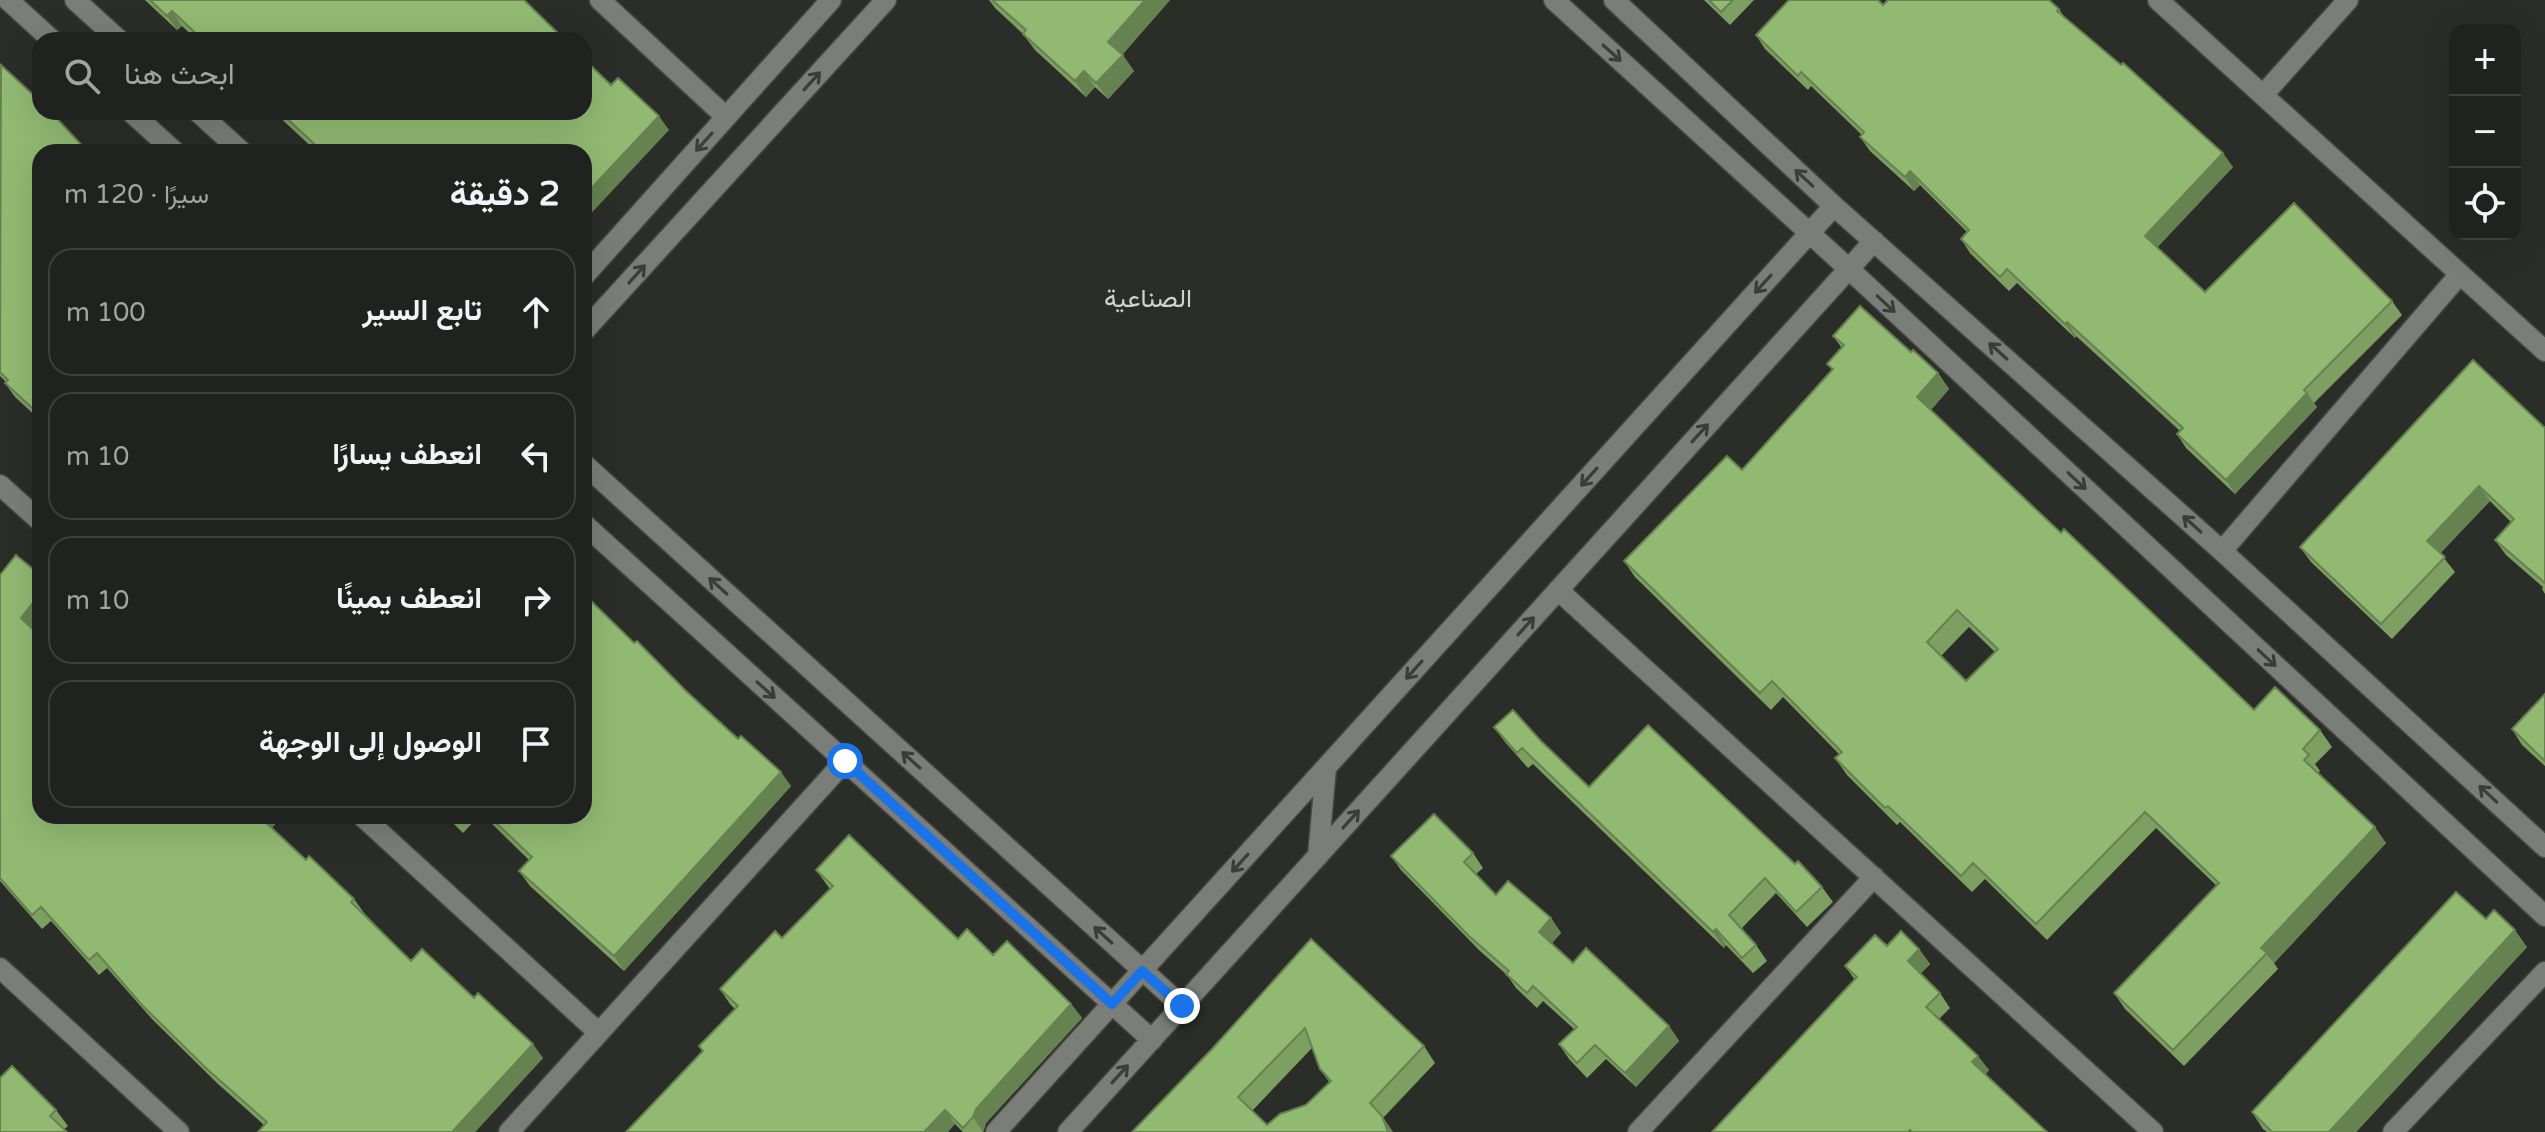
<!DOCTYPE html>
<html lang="ar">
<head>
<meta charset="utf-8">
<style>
	body { margin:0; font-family:"Varela Round",Vazirmatn,sans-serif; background:#282a28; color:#f1f3f6; direction:rtl }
	.controls { position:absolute; right:24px; top:24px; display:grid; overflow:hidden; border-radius:16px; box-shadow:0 8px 32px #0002 }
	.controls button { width:72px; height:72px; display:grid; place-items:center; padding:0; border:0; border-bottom:2px solid #3d3f3d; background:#20221f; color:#f1f3f6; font:40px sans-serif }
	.stop { position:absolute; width:24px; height:24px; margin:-18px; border:6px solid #1a73e8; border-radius:50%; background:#fff }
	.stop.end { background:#1a73e8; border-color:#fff; box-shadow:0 2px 8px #0008 }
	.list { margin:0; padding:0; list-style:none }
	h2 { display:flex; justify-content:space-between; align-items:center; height:104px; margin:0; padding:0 32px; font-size:34px }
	h2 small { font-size:26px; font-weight:400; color:#a2a4a4 }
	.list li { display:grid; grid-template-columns:52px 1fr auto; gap:24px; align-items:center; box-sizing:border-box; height:128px; margin:0 16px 16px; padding:0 16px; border:2px solid #3d3f3d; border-radius:24px }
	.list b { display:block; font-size:30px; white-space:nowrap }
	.list em { font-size:26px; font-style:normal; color:#a2a4a4 }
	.icon { flex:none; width:44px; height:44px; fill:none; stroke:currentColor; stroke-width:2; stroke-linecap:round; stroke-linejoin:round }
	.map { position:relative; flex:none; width:2545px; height:1132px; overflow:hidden; direction:ltr }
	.search { position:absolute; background:#20221f; box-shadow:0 8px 32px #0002; left:32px; top:32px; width:560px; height:88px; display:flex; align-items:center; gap:20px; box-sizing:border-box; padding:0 28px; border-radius:24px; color:#a2a4a4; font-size:30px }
	.panel { position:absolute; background:#20221f; box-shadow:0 8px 32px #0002; left:32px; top:144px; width:560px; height:680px; border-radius:24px; direction:rtl }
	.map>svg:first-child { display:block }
</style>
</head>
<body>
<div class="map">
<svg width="2545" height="1132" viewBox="0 0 2545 1132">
	<rect width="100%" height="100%" fill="#2b2d29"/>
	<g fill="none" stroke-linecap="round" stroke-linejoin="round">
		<!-- minor casing -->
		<g stroke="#454844" stroke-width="23">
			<path id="minor" d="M 8,0 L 52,40
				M 75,0 L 119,40
				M 600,0 L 726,117
				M 1554,0 L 1849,269 L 2545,916
				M 1614,0 L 1834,206 L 2222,551 L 2545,847
				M 2158,0 L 2545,351
				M 2263,95 L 2348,0
				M 131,112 L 175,152
				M 198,112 L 242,152
				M 584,276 L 831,0
				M 584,331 L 886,0
				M 584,464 L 1182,1006
				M 0,485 L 40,521
				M 584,524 L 1152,1040
				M 2222,551 L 2460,274
				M 1558,590 L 2153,1132
				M 362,816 L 599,1033
				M 1318,856 L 1326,768
				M 0,968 L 179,1132
				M 509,1132 L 845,761
				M 996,1132 L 1834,206
				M 1068,1132 L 1874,241
				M 1638,1132 L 1874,877
				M 2393,1132 L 2545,972"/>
		</g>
		<!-- minor -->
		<use href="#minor" stroke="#7a7d78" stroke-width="20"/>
	</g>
	<!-- wall -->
	<path fill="#7d9f62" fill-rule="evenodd" d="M 145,0 L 524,0 L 565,40 L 197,40 L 182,26 L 177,30 Z
		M 989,0 L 1170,0 L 1122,55 L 1134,71 L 1108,99 L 1095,87 L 1086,97 L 1035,50 L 1023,34 L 995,8 Z
		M 1704,0 L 1754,0 L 1730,25 Z
		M 1883,5 L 2059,9 L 2065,18 L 2233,167 L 2157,247 L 2205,292 L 2392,301 L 2402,315 L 2314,403 L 2317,407 L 2235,494 L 2186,448 L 2177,434 L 2180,431 L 2076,336 L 2075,338 L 2017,283 L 2009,291 L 1970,253 L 1961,239 L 1967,232 L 1920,185 L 1914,191 L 1870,151 L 1860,137 L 1862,135 L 1811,86 L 1808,90 L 1765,49 L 1756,35 Z
		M 0,66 L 40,152 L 40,420 L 15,397 L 5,383 L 6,382 L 0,376 Z
		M 611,85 L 669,130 L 584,152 L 317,152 L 274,112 L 584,112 Z
		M 1833,336 L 1911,352 L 1938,373 L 1949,389 L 1931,410 L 2061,533 L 2254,710 L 2320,730 L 2332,747 L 2315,764 L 2320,771 L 2318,773 L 2386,843 L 2274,963 L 2278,969 L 2184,1066 L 2125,1009 L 2114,993 L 2217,886 L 2156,828 L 2047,940 L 1985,879 L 1972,892 L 1900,822 L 1897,825 L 1847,775 L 1835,758 L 1839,754 L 1783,697 L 1771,710 L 1635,577 L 1624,561 L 1742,470 L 1832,370 L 1827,364 L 1842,348 ZM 1969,627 L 1995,652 L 1966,681 L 1941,656 Z
		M 2545,428 L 2545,594 L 2542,589 L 2543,587 L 2506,555 L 2495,540 L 2511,522 L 2490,501 L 2440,553 L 2455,572 L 2392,639 L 2311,562 L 2300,547 Z
		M 0,575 L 40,575 L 40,621 L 33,630 L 40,816 L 283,816 L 271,828 L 306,860 L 354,899 L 364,913 L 411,961 L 474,998 L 543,1058 L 475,1132 L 258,1132 L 264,1125 L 217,1083 L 152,1019 L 107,968 L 99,975 L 51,921 L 42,929 L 0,881 Z
		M 634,643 L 791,786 L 624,971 L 530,886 L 519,871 L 529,860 L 484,816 L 584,816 Z
		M 2545,694 L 2545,766 L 2522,745 L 2512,729 Z
		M 1494,727 L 1541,741 L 1589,787 L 1795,864 L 1822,887 L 1833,902 L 1807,927 L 1776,893 L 1741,929 L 1756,945 L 1767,961 L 1753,973 L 1726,945 L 1724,948 L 1533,764 L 1528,768 L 1505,742 Z
		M 446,816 L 479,816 L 463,833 Z
		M 1473,853 L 1483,868 L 1476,874 L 1496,895 L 1551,918 L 1561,933 L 1552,943 L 1573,963 L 1669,1026 L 1679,1041 L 1636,1087 L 1606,1059 L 1587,1078 L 1569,1059 L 1559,1044 L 1574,1029 L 1543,1001 L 1537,1008 L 1516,988 L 1507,975 L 1479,950 L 1401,870 L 1391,856 Z
		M 816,870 L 993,955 L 1071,1004 L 1082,1018 L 986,1123 L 983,1132 L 963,1132 L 955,1124 L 702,1051 L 699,1046 L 735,1009 L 730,1004 L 720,989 L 782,938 L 830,889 Z
		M 2486,919 L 2527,947 L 2356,1132 L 2267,1132 L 2263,1129 L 2252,1112 Z
		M 1311,939 L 1424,1046 L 1435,1063 L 1383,1118 L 1393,1132 L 1132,1132 L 1213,1048 ZM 1312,1048 L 1320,1069 L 1330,1083 L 1306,1105 L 1267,1125 L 1252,1111 Z
		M 1887,946 L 1919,949 L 1930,964 L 1920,974 L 1940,993 L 1950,1008 L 1939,1019 L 1989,1070 L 1985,1075 L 1855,980 L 1845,966 Z
		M 56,1110 L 68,1126 L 64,1129 L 0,1132 Z"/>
	<!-- shaded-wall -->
	<path fill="#668250" d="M 1145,0 L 1170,0 L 1119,58 L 1108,42 Z
		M 172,11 L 182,26 L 177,30 L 167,16 Z
		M 1123,55 L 1134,71 L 1108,99 L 1096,83 Z
		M 1084,71 L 1095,87 L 1086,97 L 1075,81 Z
		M 659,116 L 669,130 L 584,221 L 584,196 Z
		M 2223,153 L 2233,167 L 2155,250 L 2145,236 Z
		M 1910,171 L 1920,185 L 1914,191 L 1905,177 Z
		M 2067,322 L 2076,336 L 2075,338 L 2065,324 Z
		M 1938,373 L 1949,389 L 1928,413 L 1917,397 Z
		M 2307,393 L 2317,407 L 2235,494 L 2226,480 Z
		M 2479,486 L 2490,501 L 2438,556 L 2427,541 Z
		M 40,594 L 40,621 L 31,632 L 21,618 Z
		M 781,772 L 791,786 L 624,971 L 614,956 Z
		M 259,816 L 283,816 L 269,831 Z
		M 2375,827 L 2386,843 L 2274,963 L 2261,948 Z
		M 1551,918 L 1561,933 L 1549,946 L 1539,932 Z
		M 1716,929 L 1726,945 L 1724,948 L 1713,932 Z
		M 2515,930 L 2527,947 L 2356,1132 L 2329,1132 Z
		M 1919,949 L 1930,964 L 1918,976 L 1908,961 Z
		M 1071,1004 L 1082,1018 L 986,1123 L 983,1132 L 973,1117 L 976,1109 Z
		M 1669,1026 L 1679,1041 L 1636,1087 L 1625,1073 Z
		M 533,1044 L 543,1058 L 475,1132 L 452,1132 Z
		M 1978,1056 L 1989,1070 L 1983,1077 L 1972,1062 Z
		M 945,1110 L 955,1124 L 948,1132 L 924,1132 Z
		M 1382,1116 L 1393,1132 L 1388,1132 Z"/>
	<!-- building -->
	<path fill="#91b972" stroke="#668250" stroke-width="2" fill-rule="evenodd" d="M 150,0 L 524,0 L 565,40 L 203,40 L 172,11 L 167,16 Z
		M 992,0 L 1145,0 L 1108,42 L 1123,55 L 1096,83 L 1084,71 L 1075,81 L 1023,34 L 1026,30 Z
		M 1709,0 L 1733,0 L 1721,12 Z
		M 1789,0 L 1878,0 L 1883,5 L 1888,0 L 2049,0 L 2059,9 L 2057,11 L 2121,65 L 2123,63 L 2223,153 L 2145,236 L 2205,292 L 2294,203 L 2392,301 L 2304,390 L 2307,393 L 2226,480 L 2177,434 L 2183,428 L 2067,322 L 2065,324 L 2007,269 L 2000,277 L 1961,239 L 1969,230 L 1910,171 L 1905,177 L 1860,137 L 1864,132 L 1801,72 L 1798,76 L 1756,35 Z
		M 584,59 L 611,85 L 618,78 L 659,116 L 584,196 L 584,152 L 323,152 L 280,112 L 584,112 Z
		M 1,65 L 40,101 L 40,112 L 51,112 L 88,152 L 40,152 L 40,415 L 5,383 L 8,380 L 0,372 Z
		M 1860,306 L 1911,352 L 1913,350 L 1938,373 L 1917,397 L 2061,533 L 2064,529 L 2254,710 L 2275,687 L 2320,730 L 2303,749 L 2309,755 L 2304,760 L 2375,827 L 2261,948 L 2267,953 L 2173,1050 L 2114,993 L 2219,883 L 2145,812 L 2036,924 L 1973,863 L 1961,876 L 1888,806 L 1885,808 L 1835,758 L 1842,752 L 1772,681 L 1760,693 L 1624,561 L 1727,456 L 1742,470 L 1833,369 L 1827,364 L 1844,345 L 1833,336 ZM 1957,610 L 1998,649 L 1966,681 L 1927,642 Z
		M 2473,360 L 2545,428 L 2545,583 L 2495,540 L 2514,519 L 2479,486 L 2427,541 L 2445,557 L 2381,624 L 2300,547 Z
		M 16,555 L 40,575 L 40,594 L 21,618 L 40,636 L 40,816 L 259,816 L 306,860 L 309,856 L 354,899 L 351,902 L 411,961 L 422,949 L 474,998 L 478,993 L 533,1044 L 452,1132 L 258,1132 L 267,1122 L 207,1069 L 142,1005 L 97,953 L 89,960 L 41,907 L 32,915 L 0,878 L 0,575 Z
		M 584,594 L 634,643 L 637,641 L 686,691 L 738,739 L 741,736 L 781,772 L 614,956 L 519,871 L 532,857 L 489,816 L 584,816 Z
		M 2545,694 L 2545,761 L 2512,729 Z
		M 1513,710 L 1541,741 L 1589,787 L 1648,725 L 1795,864 L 1798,861 L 1822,887 L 1796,912 L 1765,878 L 1729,915 L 1756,945 L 1742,958 L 1716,929 L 1713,932 L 1522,748 L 1517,753 L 1494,727 Z
		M 1434,814 L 1473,853 L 1464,862 L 1496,895 L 1508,881 L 1551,918 L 1539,932 L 1573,963 L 1586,948 L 1669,1026 L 1625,1073 L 1595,1045 L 1577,1063 L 1559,1044 L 1577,1027 L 1533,986 L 1527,993 L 1506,974 L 1509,971 L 1469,936 L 1391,856 Z
		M 849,835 L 958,939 L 967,929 L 993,955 L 1007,941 L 1071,1004 L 976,1109 L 973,1117 L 963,1128 L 945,1110 L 924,1132 L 626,1132 L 703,1051 L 699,1046 L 738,1006 L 720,989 L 775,931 L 782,938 L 833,886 L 816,870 Z
		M 2456,892 L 2486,919 L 2494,910 L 2515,930 L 2329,1132 L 2272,1132 L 2252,1112 Z
		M 1901,931 L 1919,949 L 1908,961 L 1940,993 L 1926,1007 L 1978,1056 L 1972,1062 L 2047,1132 L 1912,1132 L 1910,1130 L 1908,1132 L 1712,1132 L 1857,977 L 1845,966 L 1875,935 L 1887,946 Z
		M 1311,939 L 1424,1046 L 1370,1103 L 1382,1116 L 1388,1132 L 1132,1132 L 1213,1048 ZM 1305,1028 L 1320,1069 L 1331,1081 L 1306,1105 L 1280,1114 L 1267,1125 L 1238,1097 Z
		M 12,1066 L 56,1110 L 50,1116 L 67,1132 L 0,1132 L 0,1078 Z"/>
	<!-- one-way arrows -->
	<defs><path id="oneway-shaft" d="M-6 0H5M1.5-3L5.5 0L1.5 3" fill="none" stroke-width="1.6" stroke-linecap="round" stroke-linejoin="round" transform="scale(2)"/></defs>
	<g stroke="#3b3d39">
		<use href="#oneway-shaft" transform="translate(1612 53) rotate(42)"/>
		<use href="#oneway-shaft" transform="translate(812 81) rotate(-48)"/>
		<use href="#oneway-shaft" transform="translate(704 142) rotate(132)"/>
		<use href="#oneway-shaft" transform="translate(1804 178) rotate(-137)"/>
		<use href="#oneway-shaft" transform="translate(637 274) rotate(-48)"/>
		<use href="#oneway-shaft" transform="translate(1763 284) rotate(132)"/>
		<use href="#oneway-shaft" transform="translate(1886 304) rotate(43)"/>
		<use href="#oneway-shaft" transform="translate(1998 351) rotate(-138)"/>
		<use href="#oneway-shaft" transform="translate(1700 433) rotate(-48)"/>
		<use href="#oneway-shaft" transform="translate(1589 477) rotate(132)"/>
		<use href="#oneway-shaft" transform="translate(2077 481) rotate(43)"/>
		<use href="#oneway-shaft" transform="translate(2192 524) rotate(-138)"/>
		<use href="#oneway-shaft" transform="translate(718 586) rotate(-138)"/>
		<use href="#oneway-shaft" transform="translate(1526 626) rotate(-48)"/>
		<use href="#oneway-shaft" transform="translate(2267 658) rotate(43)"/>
		<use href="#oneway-shaft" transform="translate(1414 670) rotate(132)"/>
		<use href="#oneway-shaft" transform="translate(766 690) rotate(42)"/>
		<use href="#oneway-shaft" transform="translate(911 760) rotate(-138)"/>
		<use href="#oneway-shaft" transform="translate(2488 794) rotate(-137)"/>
		<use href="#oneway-shaft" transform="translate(1351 819) rotate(-48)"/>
		<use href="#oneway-shaft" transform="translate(1240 863) rotate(132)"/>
		<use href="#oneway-shaft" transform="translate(1103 935) rotate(-138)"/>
		<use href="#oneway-shaft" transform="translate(1120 1074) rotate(-48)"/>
	</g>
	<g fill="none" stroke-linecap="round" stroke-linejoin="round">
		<!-- route -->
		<path stroke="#1a73e8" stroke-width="10" d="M 845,761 L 1112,1004 L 1142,971 L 1182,1006"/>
	</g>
	<g text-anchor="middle" stroke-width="8" stroke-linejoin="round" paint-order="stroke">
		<!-- neighbourhood labels -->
		<g font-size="26" fill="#d0d3ce" stroke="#2b2d29">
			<text x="1148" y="307">الصناعية</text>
		</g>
	</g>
</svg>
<div class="controls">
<button>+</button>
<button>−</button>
<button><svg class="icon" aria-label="locate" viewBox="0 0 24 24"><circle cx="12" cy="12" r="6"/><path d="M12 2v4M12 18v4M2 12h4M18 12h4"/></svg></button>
</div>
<div class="stop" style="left:845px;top:761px"></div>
<div class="stop end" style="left:1182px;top:1006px"></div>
<div class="search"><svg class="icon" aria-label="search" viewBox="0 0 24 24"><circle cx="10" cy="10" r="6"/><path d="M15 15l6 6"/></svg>ابحث هنا</div>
<section class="panel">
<h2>2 دقيقة<small>سيرًا · 120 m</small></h2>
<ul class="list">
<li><svg class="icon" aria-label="ahead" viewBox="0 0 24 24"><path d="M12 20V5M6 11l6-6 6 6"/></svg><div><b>تابع السير</b></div><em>100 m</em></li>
<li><svg class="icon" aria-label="left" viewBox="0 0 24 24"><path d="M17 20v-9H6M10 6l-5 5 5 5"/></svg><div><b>انعطف يسارًا</b></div><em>10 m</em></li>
<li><svg class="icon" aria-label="right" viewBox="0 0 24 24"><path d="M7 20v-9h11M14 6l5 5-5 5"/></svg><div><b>انعطف يمينًا</b></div><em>10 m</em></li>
<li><svg class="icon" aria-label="arrive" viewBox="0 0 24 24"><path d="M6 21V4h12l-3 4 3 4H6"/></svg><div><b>الوصول إلى الوجهة</b></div></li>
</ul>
</section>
</div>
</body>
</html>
